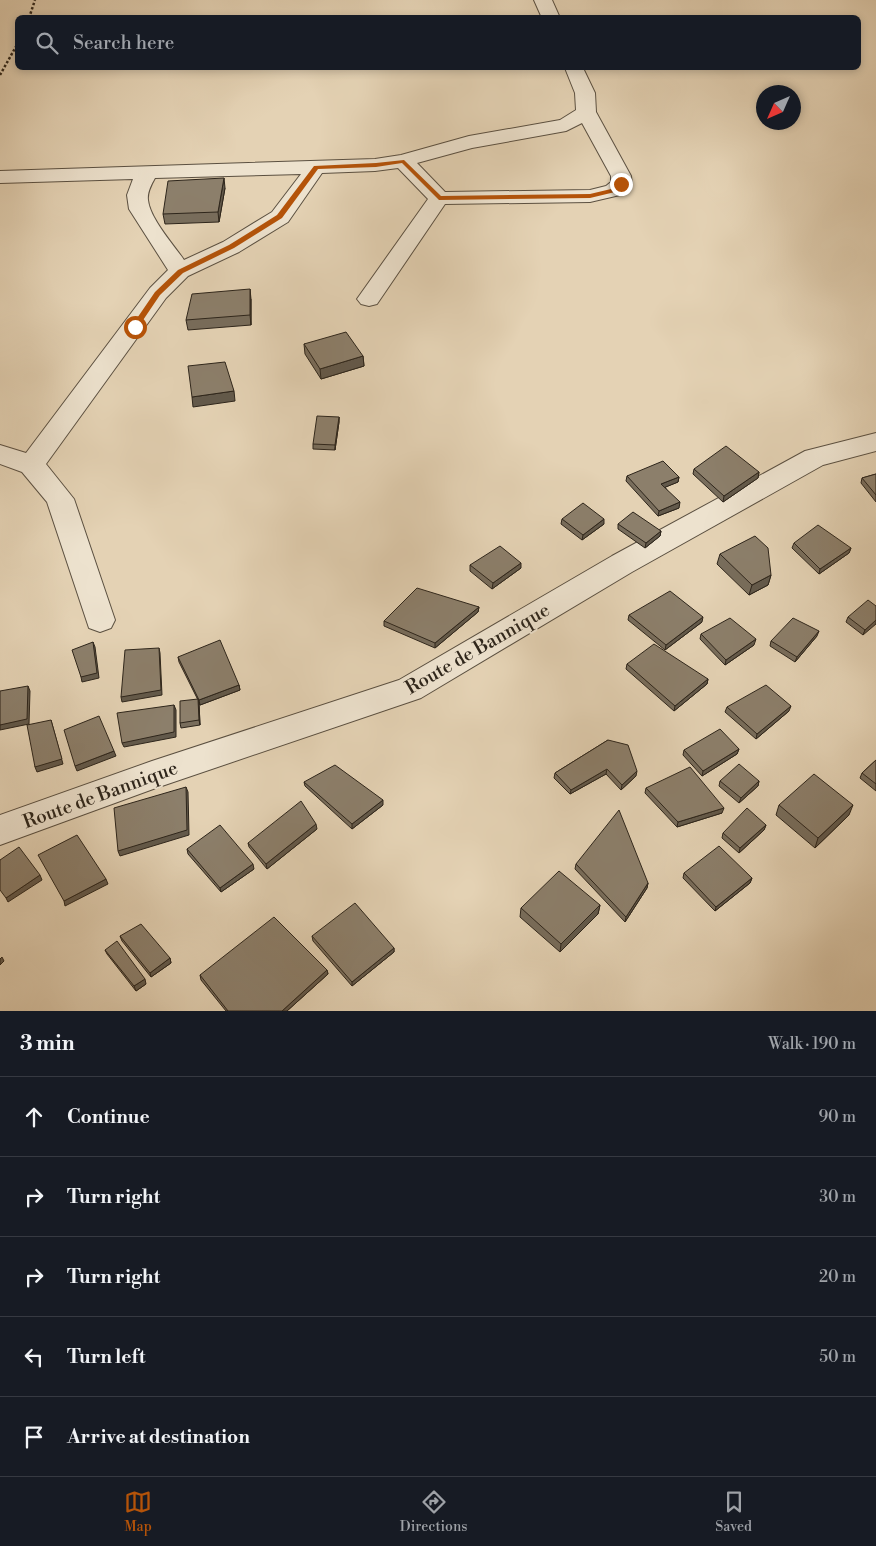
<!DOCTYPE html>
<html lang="en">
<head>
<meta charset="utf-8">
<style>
	body { margin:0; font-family:"Libre Bodoni",serif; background:#20242c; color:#f1f3f6 }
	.compass { position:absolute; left:756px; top:85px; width:45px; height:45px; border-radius:50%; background:#171b24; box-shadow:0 2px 8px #0003; rotate:225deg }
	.stop { position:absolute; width:15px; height:15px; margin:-11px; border:4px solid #b45309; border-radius:50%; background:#fff }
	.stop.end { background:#b45309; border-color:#fff; box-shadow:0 1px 5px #0008 }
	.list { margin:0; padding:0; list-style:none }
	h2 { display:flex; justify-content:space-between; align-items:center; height:65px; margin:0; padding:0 20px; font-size:21px }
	h2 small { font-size:16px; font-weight:400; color:#9ea1a6 }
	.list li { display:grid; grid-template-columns:32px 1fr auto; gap:15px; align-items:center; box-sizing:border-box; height:80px; padding:0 20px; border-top:1px solid #363941 }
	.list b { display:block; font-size:19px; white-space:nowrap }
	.list em { font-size:16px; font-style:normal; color:#9ea1a6 }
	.icon { flex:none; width:28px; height:28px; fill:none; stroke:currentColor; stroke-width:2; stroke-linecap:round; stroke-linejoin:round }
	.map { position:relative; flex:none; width:876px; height:1011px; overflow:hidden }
	.search { position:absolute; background:#171b24; box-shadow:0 2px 8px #0003; left:15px; right:15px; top:15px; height:55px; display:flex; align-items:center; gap:12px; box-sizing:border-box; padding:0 18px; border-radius:8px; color:#9ea1a6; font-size:19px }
	.sheet { height:465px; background:#171b24 }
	nav { display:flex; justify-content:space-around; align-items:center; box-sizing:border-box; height:70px; border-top:1px solid #363941; background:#171b24; font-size:14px; color:#9ea1a6 }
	nav a { display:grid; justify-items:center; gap:2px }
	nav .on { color:#b45309 }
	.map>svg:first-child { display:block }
</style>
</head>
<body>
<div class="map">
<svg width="876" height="1011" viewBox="0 0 876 1011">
	<rect width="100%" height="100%" fill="#e4d2b4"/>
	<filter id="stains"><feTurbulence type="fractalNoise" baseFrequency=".004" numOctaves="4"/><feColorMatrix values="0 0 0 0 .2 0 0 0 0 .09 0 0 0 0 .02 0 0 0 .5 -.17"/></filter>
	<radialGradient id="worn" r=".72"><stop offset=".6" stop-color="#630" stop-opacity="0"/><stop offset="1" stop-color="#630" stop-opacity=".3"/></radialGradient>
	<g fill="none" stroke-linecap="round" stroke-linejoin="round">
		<!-- minor casing -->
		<g stroke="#5b5041" stroke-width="2">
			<path id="minor" d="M 534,0 L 552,0 L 560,18 L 542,18 Z
				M 565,68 L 583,68 L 595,93 L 596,112 L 631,176 L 632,184 L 620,195 L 590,202 L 445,204 L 377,304 L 369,306 L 361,304 L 357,299 L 428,199 L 398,168 L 375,171 L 322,173 L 288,222 L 239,252 L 188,276 L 166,298 L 46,464 L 74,499 L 115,620 L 111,628 L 100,632 L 89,628 L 47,502 L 22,472 L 0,464 L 0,445 L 26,453 L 150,288 L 168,270 L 129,209 L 127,195 L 133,179 L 0,183 L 0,171 L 375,159 L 401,155 L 469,136 L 560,120 L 576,110 L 575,93 ZM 582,123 L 611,176 L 611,182 L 606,186 L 590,190 L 445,192 L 417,163 L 472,148 L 566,131 ZM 301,174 L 272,212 L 223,242 L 184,260 C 174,245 150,219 148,200 C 147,193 151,185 155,178 Z
				M 876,433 L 876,451 L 823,465 L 632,572 L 421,698 L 156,788 L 0,845 L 0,815 L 152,761 L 399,680 L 612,556 L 805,451 Z"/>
		</g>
		<!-- path -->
		<path stroke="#2d251b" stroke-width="2.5" stroke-dasharray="2.5 2" stroke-linecap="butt" d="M 29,18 L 35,0
			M 0,75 L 18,43"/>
		<!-- minor -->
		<use href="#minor" fill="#ede2ce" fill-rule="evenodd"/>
	</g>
	<!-- wall -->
	<path fill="#786d5c" stroke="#2d251b" d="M 225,188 L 219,222 L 165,224 L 163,214 Z
		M 251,299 L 251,325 L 188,330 L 186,320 Z
		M 304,344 L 363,356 L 364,366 L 321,379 L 305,354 Z
		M 339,417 L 339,422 L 335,450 L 313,449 L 313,444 Z
		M 694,469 L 759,472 L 758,478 L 723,502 L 693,474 Z
		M 876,474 L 876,502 L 861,483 L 862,478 Z
		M 627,476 L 679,477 L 678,482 L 665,487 L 679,508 L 658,516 L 626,481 Z
		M 562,519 L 604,524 L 582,540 L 561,524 Z
		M 618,524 L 661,531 L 660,536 L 645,548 L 618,529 Z
		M 794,543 L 851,548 L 849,553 L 819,574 L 792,548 Z
		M 720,554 L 771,575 L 768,585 L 749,595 L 717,564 Z
		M 470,565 L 521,568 L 492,589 L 470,571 Z
		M 876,606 L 863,635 L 846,622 L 848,617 Z
		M 479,607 L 478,612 L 435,648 L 384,626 L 384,621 Z
		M 629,615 L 702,622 L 665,650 L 628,620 Z
		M 701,634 L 754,645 L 725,665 L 700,639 Z
		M 817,636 L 795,662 L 770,646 L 771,641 Z
		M 178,657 L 239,685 L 240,690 L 200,705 L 199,702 L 200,725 L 181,728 L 180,723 L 198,700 L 179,662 Z
		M 627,664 L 708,679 L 707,684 L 674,711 L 626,669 Z
		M 727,707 L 789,711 L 756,739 L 725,712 Z
		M 608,740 L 636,776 L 621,790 L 606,774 L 570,794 L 554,778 L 555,773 Z
		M 739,749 L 737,754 L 702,776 L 683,755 L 684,750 Z
		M 876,760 L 876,791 L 860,778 L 862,773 Z
		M 720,781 L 759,781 L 758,786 L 739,803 L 719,786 Z
		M 304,782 L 383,805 L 352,829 L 305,786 Z
		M 646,788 L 722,813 L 677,827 L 645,793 Z
		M 779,805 L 849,815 L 815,848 L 776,815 Z
		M 766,825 L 764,830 L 739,853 L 722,838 L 723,833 Z
		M 317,829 L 267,869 L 249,847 L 248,843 Z
		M 187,849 L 254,869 L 221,892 L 188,854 Z
		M 576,864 L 648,883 L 647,888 L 625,922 L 575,869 Z
		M 684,873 L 752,878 L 750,883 L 715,911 L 683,878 Z
		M 600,905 L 598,914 L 560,952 L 520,917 L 521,908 Z
		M 120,936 L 170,958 L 171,963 L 151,977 L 122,941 Z
		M 312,936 L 394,948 L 394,952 L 352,986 L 313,941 Z
		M 105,950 L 146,984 L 136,991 L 107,954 Z
		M 327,970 L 328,974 L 287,1011 L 226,1011 L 201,980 L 200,975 Z"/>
	<!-- shaded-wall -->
	<path fill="#62594b" stroke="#2d251b" d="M 224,178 L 225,188 L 219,222 L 218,212 Z
		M 250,289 L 251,299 L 251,325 L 250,315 Z
		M 363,356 L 364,366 L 321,379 L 320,369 Z
		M 234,391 L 235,401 L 193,407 L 192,397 Z
		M 339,417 L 339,422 L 335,450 L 335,445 Z
		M 759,472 L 758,478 L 723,502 L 724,496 Z
		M 679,477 L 678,482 L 661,489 L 661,484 Z
		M 680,502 L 679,508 L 658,516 L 659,511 Z
		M 604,519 L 604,524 L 582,540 L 583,535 Z
		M 661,531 L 660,536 L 645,548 L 646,543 Z
		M 851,548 L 849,553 L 819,574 L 820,569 Z
		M 521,563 L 521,568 L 492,589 L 493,583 Z
		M 771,575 L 768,585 L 749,595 L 752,585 Z
		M 479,607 L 478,612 L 435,648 L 435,643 Z
		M 703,617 L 702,622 L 665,650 L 666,645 Z
		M 876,620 L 876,624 L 863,635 L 865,630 Z
		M 819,631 L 817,636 L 795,662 L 797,657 Z
		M 756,639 L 754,645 L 725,665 L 726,660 Z
		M 93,642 L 95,647 L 99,678 L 82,682 L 81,677 Z
		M 159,648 L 160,653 L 162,695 L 122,702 L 121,697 Z
		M 708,679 L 707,684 L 674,711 L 675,706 Z
		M 239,685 L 240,690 L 200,705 L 199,700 Z
		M 28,686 L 30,691 L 29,724 L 0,730 L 0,725 Z
		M 198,699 L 199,704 L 200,725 L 199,720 Z
		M 174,705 L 176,710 L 176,737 L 124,747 L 122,743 Z
		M 791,706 L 789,711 L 756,739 L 757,734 Z
		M 51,720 L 63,764 L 37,772 L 35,767 Z
		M 739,749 L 737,754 L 702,776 L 703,771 Z
		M 114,751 L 116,756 L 77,771 L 75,766 Z
		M 607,769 L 606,774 L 570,794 L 571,790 Z
		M 637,771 L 636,776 L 621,790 L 622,785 Z
		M 759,781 L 758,786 L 739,803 L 741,798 Z
		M 186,787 L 188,792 L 189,835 L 120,856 L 118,851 Z
		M 383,800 L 383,805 L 352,829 L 352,824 Z
		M 853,805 L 849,815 L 815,848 L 818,838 Z
		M 724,808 L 722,813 L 677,827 L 678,822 Z
		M 316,824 L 317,829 L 267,869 L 266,864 Z
		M 766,825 L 764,830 L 739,853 L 740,848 Z
		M 253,864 L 254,869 L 221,892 L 220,888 Z
		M 40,875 L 42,880 L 8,902 L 6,898 Z
		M 752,878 L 750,883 L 715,911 L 716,907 Z
		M 106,879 L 108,884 L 65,906 L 64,901 Z
		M 648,883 L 647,888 L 625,922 L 626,917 Z
		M 600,905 L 598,914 L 560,952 L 561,944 Z
		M 394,948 L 394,952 L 352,986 L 352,982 Z
		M 2,957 L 4,961 L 0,965 L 0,959 Z
		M 170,958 L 171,963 L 151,977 L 150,973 Z
		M 327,970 L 328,974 L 287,1011 L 282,1011 Z
		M 145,979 L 146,984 L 136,991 L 134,986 Z"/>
	<!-- building -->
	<path fill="#8c7f6b" stroke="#2d251b" d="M 224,178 L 218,212 L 163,214 L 168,181 Z
		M 250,289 L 250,315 L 186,320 L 192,294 Z
		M 346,332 L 363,356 L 320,369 L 304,344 Z
		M 225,362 L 234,391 L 192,397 L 188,366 Z
		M 317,416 L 339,417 L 335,445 L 313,444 Z
		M 726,446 L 759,472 L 724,496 L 694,469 Z
		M 663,461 L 679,477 L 661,484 L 680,502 L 659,511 L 627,476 Z
		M 876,474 L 876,495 L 862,478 Z
		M 583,503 L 604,519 L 583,535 L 562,519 Z
		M 633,512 L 661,531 L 646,543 L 618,524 Z
		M 818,525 L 851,548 L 820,569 L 794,543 Z
		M 755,536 L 768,548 L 771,575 L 752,585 L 720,554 Z
		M 500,546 L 521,563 L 493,583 L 470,565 Z
		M 417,588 L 479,607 L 435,643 L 384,621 Z
		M 670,591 L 703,617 L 666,645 L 629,615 Z
		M 868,600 L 876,606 L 876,620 L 865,630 L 848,617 Z
		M 730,618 L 756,639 L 726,660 L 701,634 Z
		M 793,618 L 819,631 L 797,657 L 771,641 Z
		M 220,640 L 239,685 L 199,700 L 178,657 Z
		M 93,642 L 97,673 L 81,677 L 72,650 Z
		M 654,644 L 708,679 L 675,706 L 627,664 Z
		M 159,648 L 161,690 L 121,697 L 125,650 Z
		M 766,685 L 791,706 L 757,734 L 727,707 Z
		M 28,686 L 27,719 L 0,725 L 0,691 Z
		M 198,699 L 199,720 L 180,723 L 180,701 Z
		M 174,705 L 174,732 L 122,743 L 117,713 Z
		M 99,716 L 114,751 L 75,766 L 64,730 Z
		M 51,720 L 62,759 L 35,767 L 27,725 Z
		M 720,729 L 739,749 L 703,771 L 684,750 Z
		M 608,740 L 628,745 L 637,771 L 622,785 L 607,769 L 571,790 L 555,773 Z
		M 876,760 L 876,784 L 862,773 Z
		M 739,764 L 759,781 L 741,798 L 720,781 Z
		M 335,765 L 383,800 L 352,824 L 304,782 Z
		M 690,767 L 724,808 L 678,822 L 646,788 Z
		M 814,774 L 853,805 L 818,838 L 779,805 Z
		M 186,787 L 187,830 L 118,851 L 114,808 Z
		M 301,801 L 316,824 L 266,864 L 248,843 Z
		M 747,808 L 766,825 L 740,848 L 723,833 Z
		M 619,810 L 648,883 L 626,917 L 576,864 Z
		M 220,825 L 253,864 L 220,888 L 187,849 Z
		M 77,835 L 106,879 L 64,901 L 38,855 Z
		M 719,846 L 752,878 L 716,907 L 684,873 Z
		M 19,847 L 40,875 L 6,898 L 0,890 L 0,860 Z
		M 559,871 L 600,905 L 561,944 L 521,908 Z
		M 355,903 L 394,948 L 352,982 L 312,936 Z
		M 274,917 L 327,970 L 282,1011 L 228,1011 L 200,975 Z
		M 141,924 L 170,958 L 150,973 L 120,936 Z
		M 117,941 L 145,979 L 134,986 L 105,950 Z"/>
	<!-- route -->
	<path fill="#b45309" d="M 404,160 L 441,196 L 590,194 L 611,189 L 619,183 L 624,184 L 615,192 L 590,198 L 439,200 L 402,163 L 376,167 L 318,169 L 282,218 L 234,248 L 183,273 L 160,295 L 137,329 L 131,327 L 155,292 L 178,270 L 229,245 L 277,215 L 314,166 L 376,163 Z"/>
	<g text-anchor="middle" stroke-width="4" stroke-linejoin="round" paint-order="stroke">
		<!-- street labels -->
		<g font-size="19" fill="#2d251b" stroke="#ede2ce">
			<text transform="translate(477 648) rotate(-30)" y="7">Route de Bannique</text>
			<text transform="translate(100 794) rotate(-20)" y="7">Route de Bannique</text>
		</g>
	</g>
	<rect width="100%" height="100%" filter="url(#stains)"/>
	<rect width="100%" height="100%" fill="url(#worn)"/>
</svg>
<svg class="compass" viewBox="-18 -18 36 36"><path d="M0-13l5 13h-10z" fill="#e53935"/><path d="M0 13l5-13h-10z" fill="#9ea1a6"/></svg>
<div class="stop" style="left:135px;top:327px"></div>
<div class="stop end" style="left:621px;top:184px"></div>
<div class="search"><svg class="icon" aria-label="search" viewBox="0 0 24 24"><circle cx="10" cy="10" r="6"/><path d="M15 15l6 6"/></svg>Search here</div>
</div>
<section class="sheet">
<h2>3 min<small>Walk · 190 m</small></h2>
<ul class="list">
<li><svg class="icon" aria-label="ahead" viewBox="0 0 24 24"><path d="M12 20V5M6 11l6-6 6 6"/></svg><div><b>Continue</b></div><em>90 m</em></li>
<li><svg class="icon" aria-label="right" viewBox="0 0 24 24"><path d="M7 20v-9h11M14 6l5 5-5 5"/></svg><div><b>Turn right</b></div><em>30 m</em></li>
<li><svg class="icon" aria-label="right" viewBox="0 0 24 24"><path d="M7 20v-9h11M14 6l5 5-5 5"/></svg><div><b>Turn right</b></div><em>20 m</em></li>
<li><svg class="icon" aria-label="left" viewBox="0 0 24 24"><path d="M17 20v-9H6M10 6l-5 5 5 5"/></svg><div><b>Turn left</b></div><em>50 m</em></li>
<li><svg class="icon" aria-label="arrive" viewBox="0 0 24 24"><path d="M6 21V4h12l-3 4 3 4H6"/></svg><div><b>Arrive at destination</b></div></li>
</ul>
</section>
<nav>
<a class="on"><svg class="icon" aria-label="map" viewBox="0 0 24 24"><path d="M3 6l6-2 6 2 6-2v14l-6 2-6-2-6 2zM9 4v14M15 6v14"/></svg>Map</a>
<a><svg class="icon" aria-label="directions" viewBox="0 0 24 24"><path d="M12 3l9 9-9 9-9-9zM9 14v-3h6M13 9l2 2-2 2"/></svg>Directions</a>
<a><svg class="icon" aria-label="saved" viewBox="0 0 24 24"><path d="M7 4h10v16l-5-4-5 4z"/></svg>Saved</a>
</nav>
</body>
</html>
